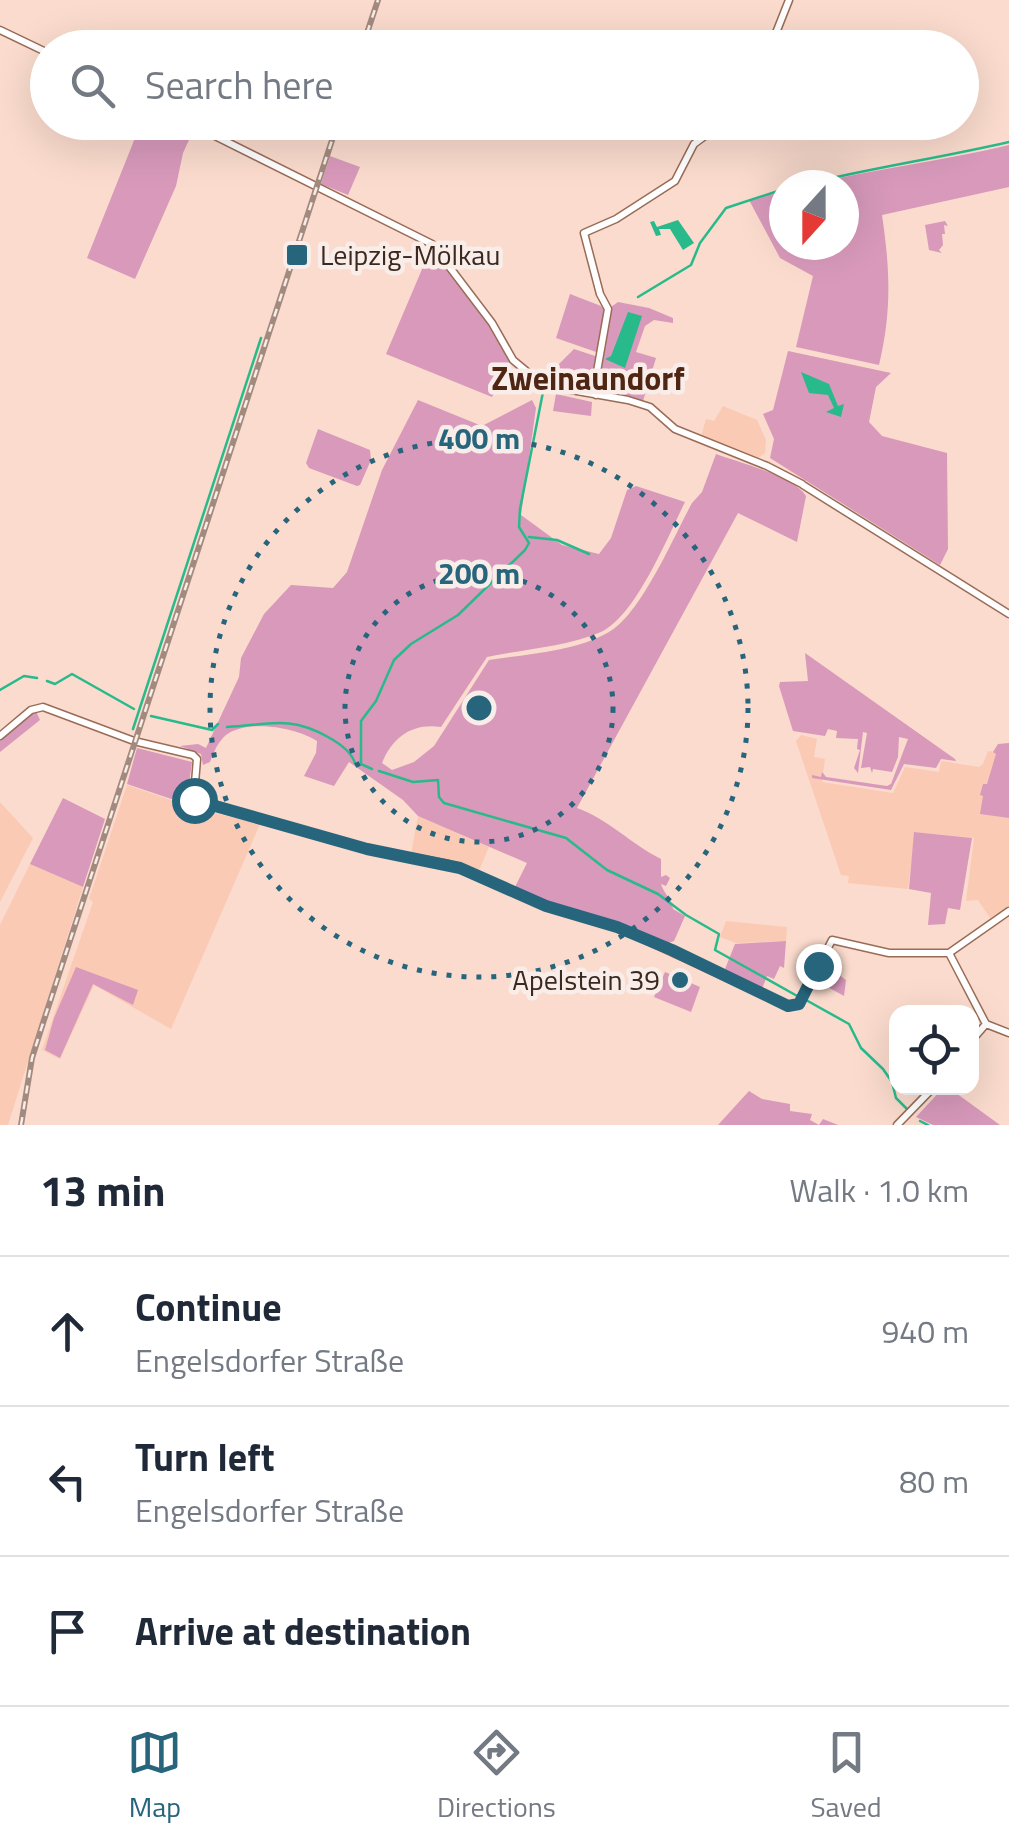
<!DOCTYPE html>
<html lang="en">
<head>
<meta charset="utf-8">
<style>
	body { margin:0; font-family:"Titillium Web",sans-serif; background:#f2f2f3; color:#1f2937 }
	.controls { position:absolute; right:30px; bottom:30px; display:grid; overflow:hidden; border-radius:20px; box-shadow:0 10px 40px #0002 }
	.controls button { width:90px; height:90px; display:grid; place-items:center; padding:0; border:0; border-bottom:2px solid #e0e1e3; background:#fff; color:#1f2937; font:50px sans-serif }
	.compass { position:absolute; left:769px; top:170px; width:90px; height:90px; border-radius:50%; background:#fff; box-shadow:0 10px 40px #0002; rotate:201deg }
	.stop { position:absolute; width:30px; height:30px; margin:-22px; border:8px solid #27657c; border-radius:50%; background:#fff }
	.stop.end { background:#27657c; border-color:#fff; box-shadow:0 2px 10px #0008 }
	.list { margin:0; padding:0; list-style:none }
	h2 { display:flex; justify-content:space-between; align-items:center; height:130px; margin:0; padding:0 40px; font-size:42px }
	h2 small { font-size:32px; font-weight:400; color:#747a83 }
	.list li { display:grid; grid-template-columns:65px 1fr auto; gap:30px; align-items:center; box-sizing:border-box; height:150px; padding:0 40px; border-top:2px solid #e0e1e3 }
	.list b { display:block; font-size:38px; white-space:nowrap }
	.list p { margin:0; font-size:32px; white-space:nowrap; color:#747a83 }
	.list em { font-size:32px; font-style:normal; color:#747a83 }
	.icon { flex:none; width:55px; height:55px; fill:none; stroke:currentColor; stroke-width:2; stroke-linecap:round; stroke-linejoin:round }
	.map { position:relative; flex:none; width:1009px; height:1125px; overflow:hidden }
	.search { position:absolute; background:#fff; box-shadow:0 10px 40px #0002; left:30px; right:30px; top:30px; height:110px; display:flex; align-items:center; gap:25px; box-sizing:border-box; padding:0 35px; border-radius:55px; color:#747a83; font-size:38px }
	.sheet { height:580px; background:#fff }
	nav { display:flex; justify-content:space-around; align-items:center; box-sizing:border-box; height:140px; border-top:2px solid #e0e1e3; background:#fff; font-size:28px; color:#747a83 }
	nav a { display:grid; justify-items:center; gap:5px }
	nav .on { color:#27657c }
	.map>svg:first-child { display:block }
</style>
</head>
<body>
<div class="map">
<svg width="1009" height="1125" viewBox="0 0 1009 1125">
	<rect width="100%" height="100%" fill="#fadbcd"/>
	<!-- built -->
	<path fill="#facab5" d="M 723,406 L 757,420 L 766,440 L 765,453 L 758,458 L 701,437 L 706,419 L 714,421 Z
		M 801,735 L 817,739 L 814,757 L 825,759 L 822,782 L 893,793 L 905,767 L 939,772 L 941,761 L 979,767 L 983,764 L 988,751 L 1009,754 L 1009,906 L 990,918 L 978,900 L 966,901 L 974,838 L 915,832 L 908,889 L 848,883 L 849,876 L 841,875 L 796,741 Z
		M 127,785 L 194,808 L 260,824 L 171,1029 L 94,985 L 60,1059 L 42,1050 L 93,902 L 89,899 Z
		M 0,802 L 33,838 L 0,902 Z
		M 418,816 L 489,847 L 478,873 L 447,861 L 411,854 Z
		M 30,864 L 83,887 L 8,1125 L 0,1125 L 0,925 Z
		M 726,921 L 787,927 L 786,941 L 736,943 L 720,937 Z"/>
	<!-- green -->
	<path fill="#d899bb" d="M 141,123 L 182,123 L 184,127 L 194,129 L 183,153 L 176,186 L 135,279 L 87,258 Z
		M 1009,145 L 1009,187 L 882,215 C 890,270 892,310 879,365 L 796,347 L 813,276 L 780,258 L 749,200 L 784,191 L 784,245 L 844,245 L 844,185 L 807,185 C 875,169 942,161 1009,145 Z
		M 330,156 L 360,167 L 348,195 L 321,184 Z
		M 945,221 L 948,226 L 944,225 L 945,234 L 942,234 L 943,245 L 939,250 L 942,253 L 929,250 L 925,225 Z
		M 431,248 L 491,324 L 510,360 L 492,397 L 386,354 Z
		M 570,294 L 601,306 L 604,310 L 599,353 L 556,338 Z
		M 618,302 L 649,308 L 673,318 L 673,323 L 654,320 L 645,326 L 636,352 L 656,358 L 643,401 L 599,388 L 611,307 Z
		M 574,349 L 598,357 L 588,390 L 549,383 L 555,368 Z
		M 788,351 L 891,373 L 876,387 L 869,422 L 882,436 L 947,453 L 948,549 L 940,565 L 770,458 L 774,439 L 763,414 L 773,410 Z
		M 556,394 L 592,402 L 591,416 L 553,411 Z
		M 418,400 L 482,426 L 532,400 L 536,408 L 521,515 L 562,545 L 599,554 L 611,538 L 627,490 L 636,486 L 685,502 C 668,536 636,616 601,632 C 565,647 524,649 487,657 L 441,727 C 413,723 393,736 382,763 L 392,770 L 414,762 L 434,746 L 489,660 C 527,654 574,652 609,632 C 641,614 674,536 692,503 L 702,492 L 716,454 C 740,463 794,476 806,496 L 797,542 L 738,513 L 577,808 C 608,819 631,844 661,859 L 661,877 L 666,875 L 670,878 L 666,886 L 661,884 C 664,894 672,899 673,909 L 685,916 L 674,941 L 665,944 L 514,889 L 527,863 L 418,816 L 403,800 L 349,762 L 334,786 L 304,776 L 316,753 L 317,741 C 296,727 247,719 226,735 C 217,743 214,752 210,762 L 203,765 L 201,754 L 180,746 L 198,744 L 206,748 L 239,677 L 241,658 L 264,614 L 291,585 L 333,588 L 347,572 L 382,470 Z
		M 318,429 L 370,450 L 371,460 L 360,485 L 357,486 L 309,468 L 306,463 Z
		M 805,653 L 955,759 L 956,761 L 941,759 L 936,768 L 904,764 L 891,790 L 812,778 L 812,775 L 821,777 L 822,772 L 826,777 L 887,786 L 891,784 L 908,739 L 899,737 L 898,757 L 892,772 L 873,769 L 872,773 L 870,767 L 861,768 L 867,733 L 863,732 L 858,773 L 854,768 L 860,750 L 857,749 L 858,739 L 836,738 L 837,731 L 828,729 L 825,736 L 793,731 L 779,686 L 780,682 L 808,681 Z
		M 36,711 L 40,720 L 0,752 L 0,739 Z
		M 1009,743 L 1009,818 L 980,814 L 983,796 L 980,795 L 983,784 L 987,784 L 996,754 L 993,752 L 998,744 Z
		M 137,748 L 192,762 L 186,804 L 127,784 Z
		M 63,798 L 105,819 L 83,887 L 30,864 Z
		M 914,832 L 972,838 L 960,910 L 948,908 L 945,924 L 928,925 L 931,893 L 909,889 Z
		M 786,941 L 784,968 L 780,966 L 774,979 L 767,976 L 762,989 L 725,969 L 735,944 Z
		M 826,965 L 846,980 L 844,996 L 817,981 Z
		M 76,967 L 138,990 L 133,1005 L 93,984 L 60,1058 L 45,1050 L 54,1018 Z
		M 665,972 L 700,987 L 691,1012 L 654,997 Z
		M 943,1088 L 949,1088 L 1000,1125 L 933,1125 L 916,1117 Z
		M 749,1091 L 762,1099 L 790,1104 L 790,1111 L 812,1114 L 810,1120 L 819,1125 L 823,1119 L 838,1125 L 718,1125 Z"/>
	<!-- water -->
	<path fill="#29ba8b" d="M 678,220 L 694,243 L 683,250 L 670,229 L 659,229 L 661,235 L 656,236 L 650,222 L 654,221 L 657,227 Z
		M 628,312 L 642,316 L 625,368 L 605,359 L 611,356 Z
		M 801,372 L 829,384 L 838,406 L 844,404 L 841,417 L 826,412 L 834,408 L 828,395 L 809,393 Z"/>
	<g fill="none" stroke-linecap="round" stroke-linejoin="round">
		<!-- stream -->
		<path stroke="#29ba8b" stroke-width="2.5" d="M 802,185 C 871,168 940,158 1009,142
			M 638,297 L 691,265 L 700,243 L 726,208 L 784,189
			M 529,537 L 557,540 L 589,554
			M 47,681 L 55,684 L 72,674 L 134,709
			M 0,690 L 24,676 L 37,678
			M 151,716 L 212,730 L 218,724
			M 227,727 C 268,725 289,715 328,737 C 339,743 351,751 355,763
			M 133,729 L 261,338
			M 372,769 L 361,764 L 361,721 L 376,701 L 394,660 L 411,644 L 458,615 L 525,550 L 529,543 L 519,527 L 520,509 L 543,392
			M 379,771 L 413,782 L 438,780 L 439,797 L 444,803 L 566,838 L 607,870 L 658,894 L 686,915 L 719,934 L 715,950 L 799,997
			M 806,1000 L 849,1024 L 861,1048 L 883,1069 L 892,1082 L 896,1098 L 907,1109
			M 920,1121 L 928,1125"/>
		<!-- secondary casing -->
		<g stroke="#996c57" stroke-width="9">
			<path id="secondary" d="M 0,30 L 48,53
				M 770,48 L 789,0
				M 187,122 L 432,244 L 492,323 L 513,360 L 543,385 L 628,400 L 650,407 L 675,429 L 767,466 L 802,484
				M 596,395 L 595,383 L 608,309 L 600,294 L 584,233 L 616,219 L 675,181 L 694,144 L 713,130 L 732,122
				M 803,485 L 1009,614
				M 0,736 L 31,710 L 43,707 L 134,741 L 193,755 L 197,759 L 194,795 L 197,802 L 367,849 L 448,864 L 546,906 L 617,927 L 788,1006 L 799,1004 L 832,940 L 889,953 L 949,953 L 1009,911
				M 949,953 L 986,1024 L 1009,1033
				M 972,1040 L 986,1024
				M 897,1125 L 933,1088"/>
		</g>
		<!-- secondary -->
		<use href="#secondary" stroke="#fff" stroke-width="6"/>
		<!-- rail casing -->
		<g stroke="#a38a7e" stroke-width="6">
			<path id="rail" d="M 362,48 L 378,0
				M 21,1125 L 32,1058 L 43,1023 L 338,122"/>
		</g>
		<!-- rail -->
		<use href="#rail" stroke="#f8ede8" stroke-width="2.5" stroke-dasharray="8" stroke-linecap="butt"/>
	</g>
	<g fill="none" stroke-linecap="round" stroke-linejoin="round">
		<!-- route -->
		<path stroke="#27657c" stroke-width="12" d="M 194,800 L 367,849 L 460,868 L 546,906 L 617,927 L 672,950 L 788,1006 L 799,1004 L 818,966"/>
	</g>
	<!-- distance rings -->
	<g fill="none" stroke="#27657c" stroke-width="5" stroke-dasharray="5 10">
		<circle cx="479" cy="708" r="134"/>
		<circle cx="479" cy="708" r="269"/>
	</g>
	<!-- markers -->
	<g fill="#27657c" stroke="#f8ede8" stroke-width="4">
		<rect x="285" y="243" width="24" height="24" rx="5"/>
		<circle cx="680" cy="980" r="10"/>
	</g>
	<g text-anchor="middle" stroke-width="9" stroke-linejoin="round" paint-order="stroke">
		<!-- poi labels -->
		<g font-size="28" fill="#3b281f" stroke="#f8ede8" text-anchor="start">
			<text x="320" y="265">Leipzig-Mölkau</text>
			<text x="660" y="990" text-anchor="end">Apelstein 39</text>
		</g>
		<!-- quarter labels -->
		<g font-size="32" font-weight="bold" fill="#4e2613" stroke="#f8ede8">
			<text x="588" y="390">Zweinaundorf</text>
		</g>
	</g>
	<circle cx="479" cy="708" r="15" fill="#27657c" stroke="#f8ede8" stroke-width="5"/>
	<g font-size="30" text-anchor="middle" font-weight="bold" fill="#27657c" stroke="#f8ede8" stroke-width="9" stroke-linejoin="round" paint-order="stroke">
		<text x="479" y="449">400 m</text>
		<text x="479" y="584">200 m</text>
	</g>
</svg>
<div class="controls">
<button><svg class="icon" aria-label="locate" viewBox="0 0 24 24"><circle cx="12" cy="12" r="6"/><path d="M12 2v4M12 18v4M2 12h4M18 12h4"/></svg></button>
</div>
<svg class="compass" viewBox="-18 -18 36 36"><path d="M0-13l5 13h-10z" fill="#e53935"/><path d="M0 13l5-13h-10z" fill="#747a83"/></svg>
<div class="stop" style="left:194px;top:800px"></div>
<div class="stop end" style="left:818px;top:966px"></div>
<div class="search"><svg class="icon" aria-label="search" viewBox="0 0 24 24"><circle cx="10" cy="10" r="6"/><path d="M15 15l6 6"/></svg>Search here</div>
</div>
<section class="sheet">
<h2>13 min<small>Walk · 1.0 km</small></h2>
<ul class="list">
<li><svg class="icon" aria-label="ahead" viewBox="0 0 24 24"><path d="M12 20V5M6 11l6-6 6 6"/></svg><div><b>Continue</b><p>Engelsdorfer Straße</p></div><em>940 m</em></li>
<li><svg class="icon" aria-label="left" viewBox="0 0 24 24"><path d="M17 20v-9H6M10 6l-5 5 5 5"/></svg><div><b>Turn left</b><p>Engelsdorfer Straße</p></div><em>80 m</em></li>
<li><svg class="icon" aria-label="arrive" viewBox="0 0 24 24"><path d="M6 21V4h12l-3 4 3 4H6"/></svg><div><b>Arrive at destination</b></div></li>
</ul>
</section>
<nav>
<a class="on"><svg class="icon" aria-label="map" viewBox="0 0 24 24"><path d="M3 6l6-2 6 2 6-2v14l-6 2-6-2-6 2zM9 4v14M15 6v14"/></svg>Map</a>
<a><svg class="icon" aria-label="directions" viewBox="0 0 24 24"><path d="M12 3l9 9-9 9-9-9zM9 14v-3h6M13 9l2 2-2 2"/></svg>Directions</a>
<a><svg class="icon" aria-label="saved" viewBox="0 0 24 24"><path d="M7 4h10v16l-5-4-5 4z"/></svg>Saved</a>
</nav>
</body>
</html>
